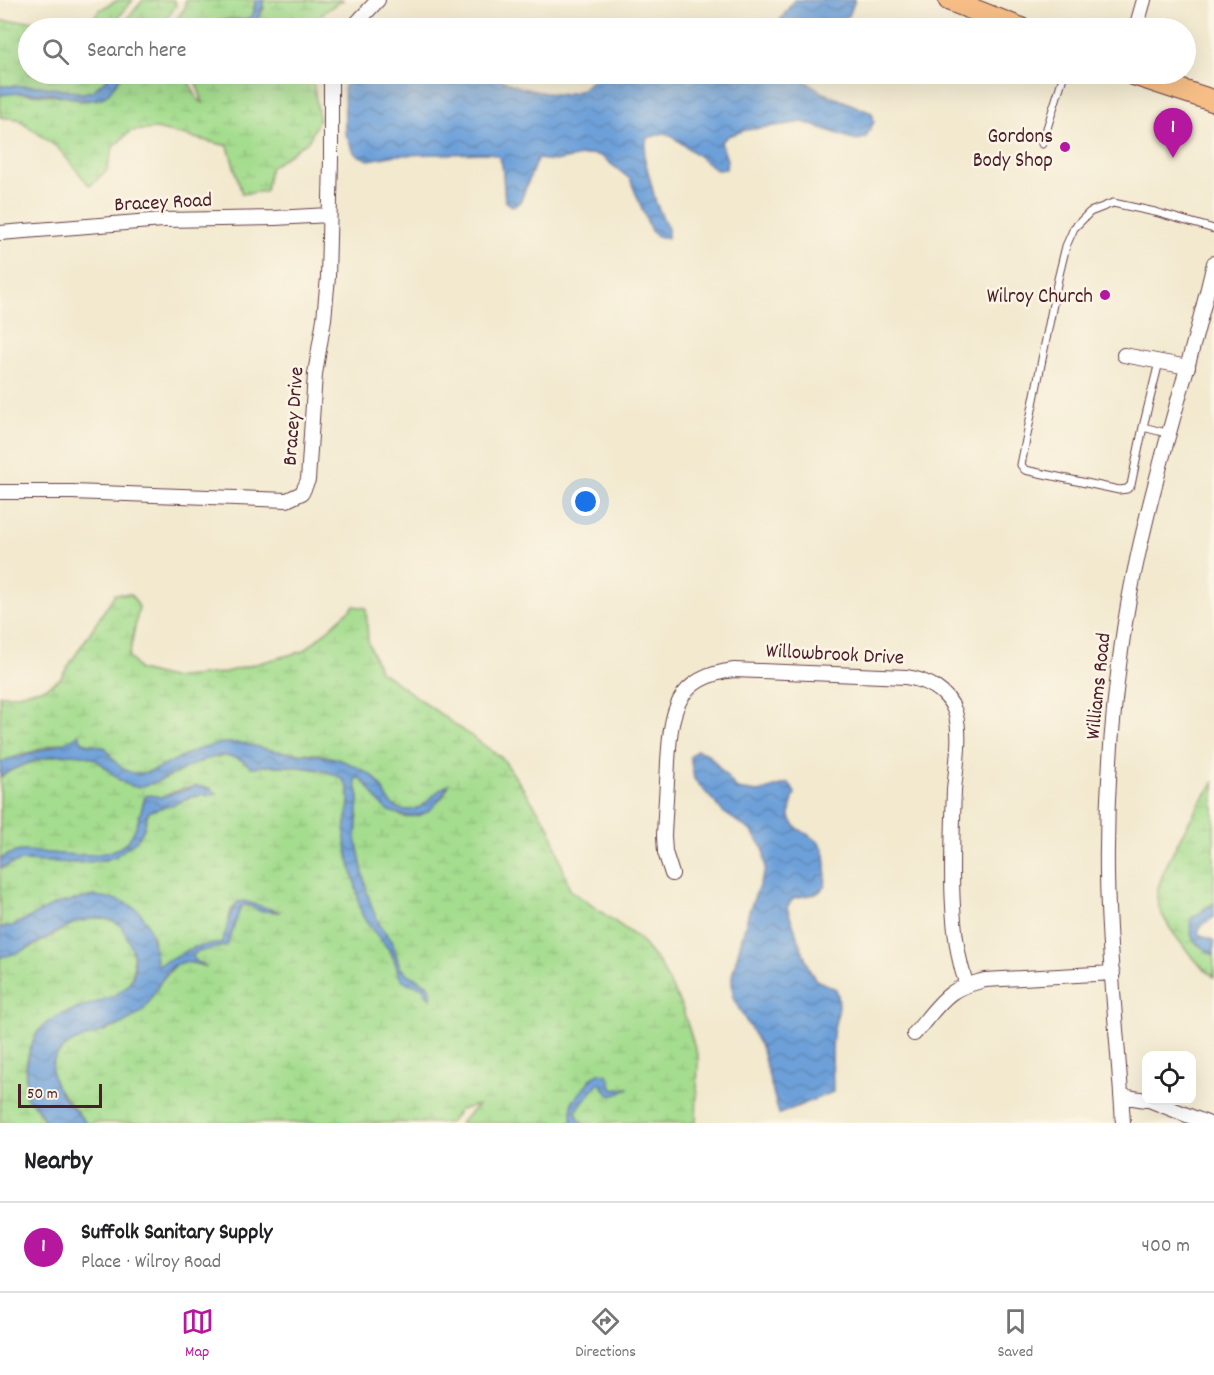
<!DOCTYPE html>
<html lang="en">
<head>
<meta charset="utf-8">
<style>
	body { margin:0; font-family:Dekko,sans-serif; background:#f6f6f6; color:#202124 }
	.controls { position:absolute; right:18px; bottom:18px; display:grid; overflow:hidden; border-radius:12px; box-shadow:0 6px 24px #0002 }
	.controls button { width:54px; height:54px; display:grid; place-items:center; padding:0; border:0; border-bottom:2px solid #e0e0e0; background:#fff; color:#202124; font:30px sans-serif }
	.scale { position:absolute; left:18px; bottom:15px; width:84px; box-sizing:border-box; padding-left:6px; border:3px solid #4a1f2b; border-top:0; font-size:16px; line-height:21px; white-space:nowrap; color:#4a1f2b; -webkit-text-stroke:4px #fcf5e5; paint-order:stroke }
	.you { position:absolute; left:586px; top:502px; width:21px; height:21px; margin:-15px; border:4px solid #fff; border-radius:50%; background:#1a73e8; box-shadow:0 0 0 9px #1a73e833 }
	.badge { display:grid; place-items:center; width:39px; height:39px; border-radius:50%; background:#b5179e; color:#fff; font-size:20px; font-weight:700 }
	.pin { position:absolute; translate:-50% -50px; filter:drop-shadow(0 2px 3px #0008) }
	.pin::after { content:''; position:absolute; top:32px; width:21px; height:18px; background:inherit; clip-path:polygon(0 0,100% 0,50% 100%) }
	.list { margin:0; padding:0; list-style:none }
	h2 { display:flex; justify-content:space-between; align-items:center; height:78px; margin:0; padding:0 24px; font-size:26px }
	h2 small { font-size:20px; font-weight:400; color:#757577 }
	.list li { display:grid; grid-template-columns:39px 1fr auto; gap:18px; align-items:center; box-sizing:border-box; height:90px; padding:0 24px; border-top:2px solid #e0e0e0 }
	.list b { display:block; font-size:22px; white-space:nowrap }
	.list p { margin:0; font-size:20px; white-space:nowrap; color:#757577 }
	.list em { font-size:20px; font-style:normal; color:#757577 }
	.icon { flex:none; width:33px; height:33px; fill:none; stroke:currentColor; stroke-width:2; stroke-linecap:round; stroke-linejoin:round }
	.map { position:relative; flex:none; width:1214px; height:1123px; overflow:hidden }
	.search { position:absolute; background:#fff; box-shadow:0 6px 24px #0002; left:18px; right:18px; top:18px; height:66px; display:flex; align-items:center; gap:15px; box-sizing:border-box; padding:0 21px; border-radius:33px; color:#757577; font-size:22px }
	.sheet { height:168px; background:#fff }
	nav { display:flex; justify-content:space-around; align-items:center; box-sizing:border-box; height:84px; border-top:2px solid #e0e0e0; background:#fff; font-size:16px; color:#757577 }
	nav a { display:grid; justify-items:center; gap:3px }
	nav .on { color:#b5179e }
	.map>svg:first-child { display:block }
</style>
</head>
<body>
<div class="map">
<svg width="1214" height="1123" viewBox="0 0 1214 1123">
	<defs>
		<pattern id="wetland-marsh" width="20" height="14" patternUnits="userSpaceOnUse" patternTransform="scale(1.5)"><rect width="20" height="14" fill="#a5dd8f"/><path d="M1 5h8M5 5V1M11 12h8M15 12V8" fill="none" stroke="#90bd7c"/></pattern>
		<pattern id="water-waves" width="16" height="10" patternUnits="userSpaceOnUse" patternTransform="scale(1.5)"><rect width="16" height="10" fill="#6da0d9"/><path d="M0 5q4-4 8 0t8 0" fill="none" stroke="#5c82b0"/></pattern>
	</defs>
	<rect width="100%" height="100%" fill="#fcf5e5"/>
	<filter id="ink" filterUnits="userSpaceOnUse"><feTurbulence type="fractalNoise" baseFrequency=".0167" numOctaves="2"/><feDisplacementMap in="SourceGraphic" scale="12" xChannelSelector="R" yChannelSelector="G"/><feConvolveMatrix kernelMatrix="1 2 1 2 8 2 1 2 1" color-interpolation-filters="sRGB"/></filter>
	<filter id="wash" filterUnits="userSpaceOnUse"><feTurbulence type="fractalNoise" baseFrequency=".008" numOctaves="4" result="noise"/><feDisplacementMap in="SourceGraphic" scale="24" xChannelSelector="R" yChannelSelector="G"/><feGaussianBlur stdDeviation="1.35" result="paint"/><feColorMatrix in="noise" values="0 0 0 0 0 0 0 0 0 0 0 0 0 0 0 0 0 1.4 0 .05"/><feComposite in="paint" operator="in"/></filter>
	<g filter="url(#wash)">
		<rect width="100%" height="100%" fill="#f2e9cf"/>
		<!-- wetland -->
		<path fill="url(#wetland-marsh)" stroke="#787e5d" stroke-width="1.5" d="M 118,0 L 133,0 L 111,26 L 101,28 L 28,28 L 28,74 L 112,74 L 93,91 L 82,93 L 39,86 L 0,86 L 0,21 L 36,21 L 84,28 L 101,9 Z
			M 143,0 L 174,0 L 176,5 L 161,28 L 120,28 Z
			M 185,0 L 255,0 L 253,15 L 247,20 L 219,20 L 205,28 L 170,28 L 185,8 Z
			M 263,0 L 344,0 C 333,5 317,15 315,28 L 220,28 L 245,27 L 264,9 Z
			M 123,74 L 185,74 L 197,98 L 203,103 L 193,74 L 312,74 L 319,119 L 309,140 L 270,168 L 266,191 L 242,194 L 228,146 L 156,129 L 131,131 L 113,147 L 107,170 L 90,186 L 58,148 L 18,119 L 0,117 L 0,95 L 9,93 L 64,96 L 83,101 L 112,88 Z
			M 115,594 L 131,594 L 139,607 L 129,657 L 139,670 L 171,678 L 222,673 L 304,651 L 354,606 L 366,608 L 368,641 L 379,670 L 503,759 L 550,828 L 570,890 L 638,938 L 659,963 L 682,1007 L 698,1057 L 696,1123 L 585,1123 L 580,1121 L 576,1112 C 581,1101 591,1096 597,1084 L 601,1084 L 608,1094 L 627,1088 L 614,1090 L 611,1086 L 590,1078 L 582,1093 L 572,1102 L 572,1123 L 460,1123 L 478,1105 L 459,1110 L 450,1123 L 86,1123 L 55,1085 L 51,1069 L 54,1059 L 60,1052 L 72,1042 L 118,1026 L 145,1008 L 159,983 L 177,964 L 185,962 L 203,965 L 194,960 L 193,955 C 203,948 216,950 227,945 L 241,906 L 247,905 L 260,911 L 276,911 L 244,901 L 231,909 L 225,937 L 221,943 L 195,947 L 158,965 L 156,963 L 153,936 L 94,896 L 56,904 L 12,927 L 0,927 L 0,868 L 21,861 L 79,863 L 105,860 L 144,829 L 147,815 L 150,811 L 175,804 L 193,796 L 216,794 L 210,788 L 184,788 L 161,797 L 150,795 L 145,797 C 141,811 137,830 128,841 C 106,865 50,851 22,851 C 14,851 7,855 0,859 L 0,777 C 18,765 69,747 90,756 C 101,761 110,772 119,780 L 165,779 L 203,759 L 225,756 L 239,758 L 251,767 C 271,765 329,765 344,781 C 355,792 344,823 345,838 C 347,857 352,870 356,887 C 358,896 359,910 364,918 C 371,929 381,939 389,950 C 404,971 388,980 422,987 L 430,998 L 427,984 L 406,973 L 400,967 L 392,941 L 381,927 L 372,908 L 366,889 L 356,838 L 359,797 L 355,780 L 358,777 L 365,782 L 386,809 L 407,818 L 442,798 L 449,785 C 431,790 429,812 404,810 C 385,808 385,784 371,775 C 360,769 345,762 333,758 C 314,751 290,754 270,750 C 260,748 249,744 239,743 C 228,743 204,747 194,751 C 159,765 131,795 106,748 L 82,742 L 68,742 L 56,744 L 0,762 L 0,695 L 13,695 L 45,688 L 60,679 Z
			M 1214,782 L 1214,903 L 1203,909 L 1194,942 L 1214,955 L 1214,977 C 1196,964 1157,919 1157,896 C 1158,872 1199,803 1214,782 Z
			M 98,918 C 105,919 115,920 120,924 C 131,935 136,962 132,976 C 131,981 126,987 122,991 C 107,1005 81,1006 62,1014 C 31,1028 17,1069 31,1100 C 35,1107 41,1116 46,1123 L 0,1123 L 0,957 L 28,949 L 76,922 Z"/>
		<!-- water -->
		<path fill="url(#water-waves)" stroke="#5c6082" stroke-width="1.5" d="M 255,0 L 263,0 C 264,33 228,29 205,28 C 219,15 246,25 252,15 C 255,12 255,4 255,0 Z
			M 794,0 L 855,0 L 849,16 L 822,25 L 819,28 L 775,28 Z
			M 112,74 L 123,74 C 117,81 111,94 102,98 C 89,103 77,99 65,96 C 45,93 20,92 0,95 L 0,86 L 39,86 L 83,93 L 93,91 Z
			M 350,74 L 494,74 C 508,88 561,100 580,90 C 586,88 592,78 597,74 L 668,74 L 697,78 L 738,78 L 746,74 L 799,74 L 799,76 L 822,92 L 872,113 L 874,122 L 865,138 L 856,140 L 803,122 L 746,130 L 728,136 L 721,142 L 727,160 L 726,169 L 717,170 L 673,137 L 664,133 L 647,138 L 644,156 L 656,203 L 668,229 L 668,238 L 658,237 L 651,231 L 630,179 L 601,156 L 592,154 L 555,161 L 537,159 L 520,203 L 512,206 L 505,201 L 502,164 L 498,156 L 489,153 L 396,155 L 369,160 L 355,154 L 345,133 L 344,80 Z
			M 79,734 L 82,742 L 106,748 C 131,795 160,765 194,751 C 207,746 225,742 239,743 C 249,744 260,748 270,750 C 290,754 310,753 329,757 C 342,759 360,768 371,775 C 385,784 385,808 404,810 C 426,812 432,792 449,784 C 440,803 423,824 399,814 C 395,813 389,812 386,809 C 374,800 371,785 358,777 L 355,780 L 359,797 L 356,838 L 366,889 L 372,908 L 381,927 L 392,941 L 400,967 L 406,973 L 427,984 L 431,991 L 431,999 L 422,987 C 388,980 404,971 389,950 C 381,939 371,929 364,918 C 359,910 358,896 356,887 C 352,870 347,857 345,838 C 344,822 355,799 346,784 C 336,764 271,765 251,767 C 223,738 180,775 150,784 C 146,785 140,787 137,787 C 120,786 111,770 99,762 C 75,744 23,762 0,777 L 0,762 C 22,755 62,747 79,734 Z
			M 697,750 L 708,754 L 737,789 L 758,792 L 789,783 L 795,793 C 793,800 789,809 790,816 C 793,832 813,833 821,845 C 828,856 826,874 825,887 L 816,894 L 793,898 L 787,908 L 810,971 L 816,980 L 836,989 C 843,1009 835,1016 833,1035 C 831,1053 833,1073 833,1092 L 779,1114 L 761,1047 L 733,998 L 732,976 L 749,911 L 765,871 L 764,850 L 751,831 L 723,812 L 694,779 L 690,757 Z
			M 196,786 L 210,788 L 217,794 L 193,796 L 175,804 L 150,811 L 147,815 L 144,829 L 137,840 L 116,856 L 105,860 L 79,863 L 21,861 L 0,868 L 0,859 C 7,855 14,851 22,851 C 50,851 106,865 128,841 C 137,830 141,811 145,797 L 150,795 L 161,797 Z
			M 94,896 C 142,900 151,917 156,963 L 158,965 L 195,947 L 221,943 C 229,930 227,914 238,902 L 244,901 L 280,912 L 260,911 L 247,905 L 241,906 L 227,945 C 216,950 203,948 193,955 L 194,960 L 207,967 C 199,965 188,960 180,963 C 162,970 155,996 144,1009 C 138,1016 128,1020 121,1024 C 101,1035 51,1040 52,1070 C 52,1090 74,1108 86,1123 L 46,1123 L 37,1107 L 26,1098 C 29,1089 26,1085 26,1076 C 26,1062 30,1044 38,1032 C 66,993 168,1014 124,931 C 119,921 108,918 97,918 C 61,920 36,953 0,957 L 0,927 L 12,926 L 56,904 Z
			M 1214,903 L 1214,917 L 1204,924 L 1198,931 L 1199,934 L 1214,941 L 1214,955 C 1196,943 1188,942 1191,919 Z
			M 599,1073 C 612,1073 608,1082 614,1090 L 629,1088 L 621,1093 L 612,1096 L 608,1094 L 601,1084 L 597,1084 C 591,1095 581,1101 576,1112 L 580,1121 L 585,1123 L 572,1123 L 572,1102 C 583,1092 587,1080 599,1073 Z"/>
	</g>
	<g filter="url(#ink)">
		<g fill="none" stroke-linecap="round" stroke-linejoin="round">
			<!-- service casing -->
			<g stroke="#633d44" stroke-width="9">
				<path id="service" d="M 1042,144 L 1064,74
					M 1143,427 L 1159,362
					M 1170,434 L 1143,427 L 1131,485 L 1127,489 L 1119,490 L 1025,470 L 1021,465 L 1058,279 L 1066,246 L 1074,228 L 1090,212 L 1113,203 L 1155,212 L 1214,229"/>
			</g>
			<!-- minor casing -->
			<g stroke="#633d44" stroke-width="16">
				<path id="minor" d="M 352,28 L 378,0
					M 1136,28 L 1144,0
					M 0,233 L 163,220 L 275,218 L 329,215
					M 1124,355 L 1188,367
					M 0,492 L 72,492 L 287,500 L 302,493 L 308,480 L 315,374 L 324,319 L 328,277 L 331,160 L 331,74
					M 672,874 L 665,852 L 664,836 C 665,811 667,787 668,762 C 671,712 675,677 734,670 L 906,677 C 927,680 948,691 955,712 C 962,734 956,767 954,790 C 952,847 947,933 967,985
					M 914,1034 C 926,1021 938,1002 953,992 C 963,985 975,983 985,980 L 1113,973
					M 1121,1096 L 1146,1100
					M 1149,1100 L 1207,1123
					M 1123,1123 C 1118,1040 1108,957 1107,873 C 1106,792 1112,709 1124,629 C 1143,505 1186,385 1214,263"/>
			</g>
			<!-- primary casing -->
			<g stroke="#633d44" stroke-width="23">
				<path id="primary" d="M 949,0 L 1020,28
					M 1132,74 L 1214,101"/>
			</g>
			<!-- service -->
			<use href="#service" stroke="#fff" stroke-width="7"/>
			<!-- minor -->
			<use href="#minor" stroke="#fff" stroke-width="14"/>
			<!-- primary -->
			<use href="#primary" stroke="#f6be86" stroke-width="21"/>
		</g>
	</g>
	<!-- markers -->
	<g fill="#b5179e" stroke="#fcf5e5" stroke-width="2">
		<circle cx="1065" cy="147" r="6"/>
		<circle cx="1105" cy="295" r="6"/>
	</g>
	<g text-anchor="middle" stroke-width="5" stroke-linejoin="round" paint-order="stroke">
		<!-- poi labels -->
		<g font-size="21" fill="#4a1f2b" stroke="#fcf5e5" text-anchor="end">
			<text x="1053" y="142">Gordons<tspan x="1053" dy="24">Body Shop</tspan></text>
			<text x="1093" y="302">Wilroy Church</text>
		</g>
		<!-- street labels -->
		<g font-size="21" fill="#4a1f2b" stroke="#fcf5e5">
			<text transform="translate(163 201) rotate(-3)" y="7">Bracey Road</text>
			<text transform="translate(292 416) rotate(-86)" y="7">Bracey Drive</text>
			<text transform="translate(835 653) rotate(3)" y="7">Willowbrook Drive</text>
			<text transform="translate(1097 686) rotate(-84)" y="7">Williams Road</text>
		</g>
	</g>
</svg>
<div class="controls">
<button><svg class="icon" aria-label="locate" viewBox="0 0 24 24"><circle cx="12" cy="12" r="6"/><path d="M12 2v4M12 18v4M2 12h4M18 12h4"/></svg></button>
</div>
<div class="scale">50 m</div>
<div class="you"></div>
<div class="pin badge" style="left:1173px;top:158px">1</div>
<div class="search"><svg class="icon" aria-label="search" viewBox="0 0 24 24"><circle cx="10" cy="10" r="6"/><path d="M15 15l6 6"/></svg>Search here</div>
</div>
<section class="sheet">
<h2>Nearby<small></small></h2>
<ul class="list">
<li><span class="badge">1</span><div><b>Suffolk Sanitary Supply</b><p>Place · Wilroy Road</p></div><em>400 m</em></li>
</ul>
</section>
<nav>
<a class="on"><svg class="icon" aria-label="map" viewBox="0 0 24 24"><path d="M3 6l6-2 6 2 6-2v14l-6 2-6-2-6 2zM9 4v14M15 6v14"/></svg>Map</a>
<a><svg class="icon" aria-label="directions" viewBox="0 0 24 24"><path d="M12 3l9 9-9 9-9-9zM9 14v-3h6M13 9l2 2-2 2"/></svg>Directions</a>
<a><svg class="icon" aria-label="saved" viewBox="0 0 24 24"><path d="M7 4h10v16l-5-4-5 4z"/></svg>Saved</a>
</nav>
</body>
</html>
